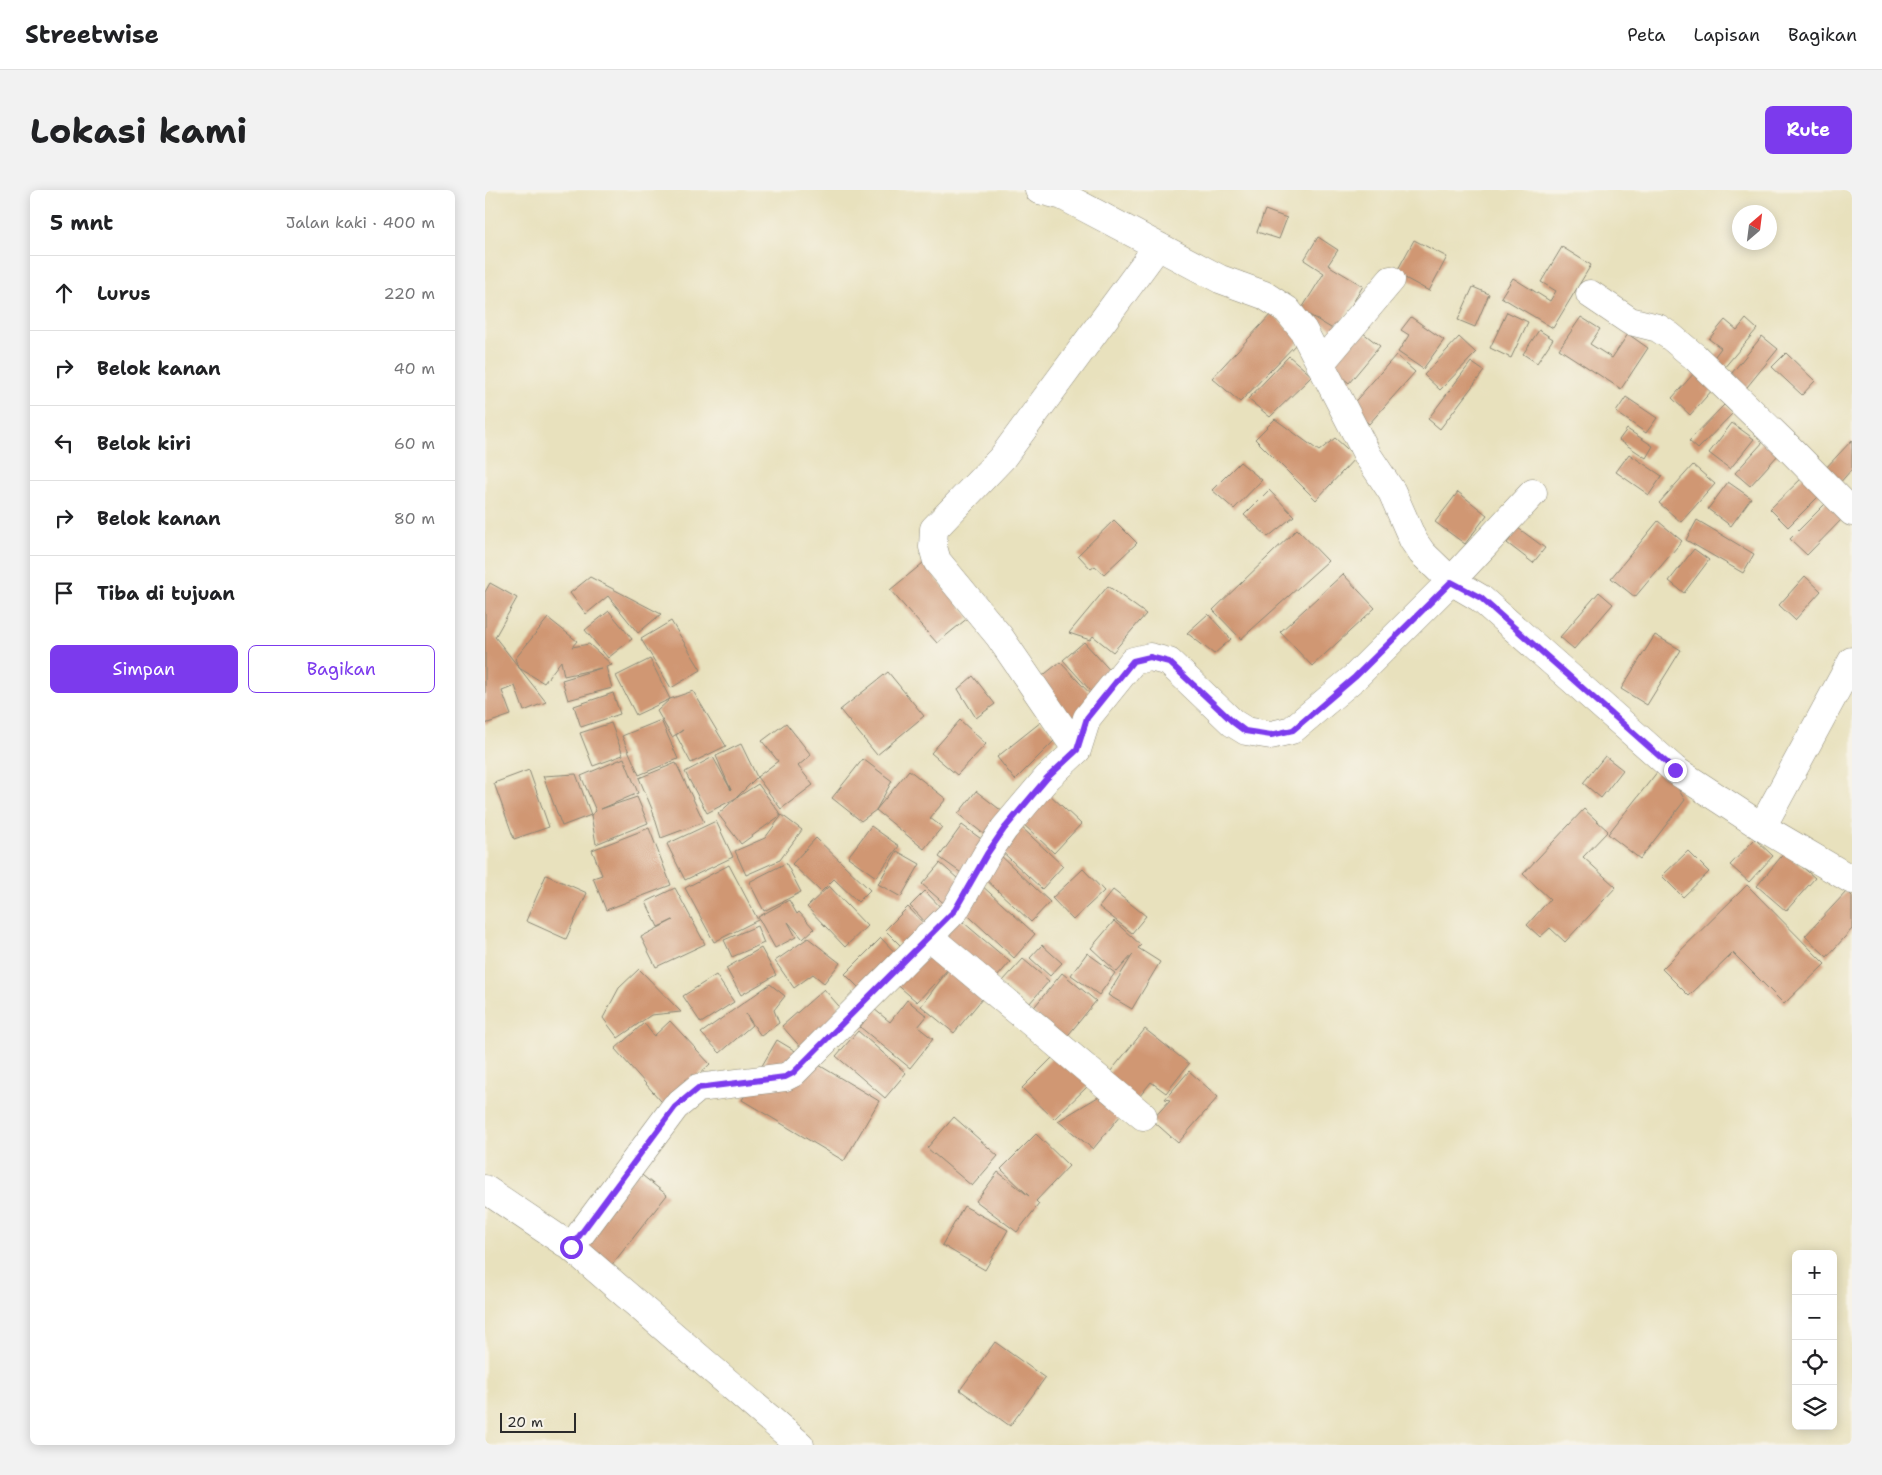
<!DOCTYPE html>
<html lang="id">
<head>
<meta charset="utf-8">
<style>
	body { margin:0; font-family:"Shantell Sans",sans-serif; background:#f2f2f2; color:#202124 }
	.controls { position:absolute; right:15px; bottom:15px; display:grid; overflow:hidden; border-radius:8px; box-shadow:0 2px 12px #0003 }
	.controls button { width:45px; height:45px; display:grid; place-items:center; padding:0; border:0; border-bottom:1px solid #e0e0e0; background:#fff; color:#202124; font:25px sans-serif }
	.compass { position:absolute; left:1247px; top:15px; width:45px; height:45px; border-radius:50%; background:#fff; box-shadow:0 2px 12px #0003; rotate:28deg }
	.scale { position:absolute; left:15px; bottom:12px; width:76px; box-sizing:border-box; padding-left:5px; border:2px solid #2b2b2b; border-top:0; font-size:14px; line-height:18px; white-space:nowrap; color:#2b2b2b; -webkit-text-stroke:4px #f7f3e8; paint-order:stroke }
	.stop { position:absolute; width:15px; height:15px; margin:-11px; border:4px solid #7c3aed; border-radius:50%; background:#fff }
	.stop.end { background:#7c3aed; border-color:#fff; box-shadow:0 1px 5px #0008 }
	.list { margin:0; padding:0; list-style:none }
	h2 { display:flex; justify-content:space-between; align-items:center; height:65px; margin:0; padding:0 20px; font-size:21px }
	h2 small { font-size:16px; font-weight:400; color:#757577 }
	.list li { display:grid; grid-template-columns:32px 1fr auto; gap:15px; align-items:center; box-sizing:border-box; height:75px; padding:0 20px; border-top:1px solid #e0e0e0 }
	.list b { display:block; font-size:19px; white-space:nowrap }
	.list em { font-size:16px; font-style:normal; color:#757577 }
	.actions { display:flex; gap:10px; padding:15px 20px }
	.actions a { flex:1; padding:11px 0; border:1px solid #7c3aed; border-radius:8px; text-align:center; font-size:18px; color:#7c3aed }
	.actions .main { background:#7c3aed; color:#fff }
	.icon { flex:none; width:28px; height:28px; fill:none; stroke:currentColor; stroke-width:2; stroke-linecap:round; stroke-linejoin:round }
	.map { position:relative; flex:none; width:1367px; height:1255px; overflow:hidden; border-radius:8px }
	header { display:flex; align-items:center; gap:30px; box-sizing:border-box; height:70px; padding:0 25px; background:#fff; border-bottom:1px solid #e0e0e0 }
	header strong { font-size:24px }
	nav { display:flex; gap:28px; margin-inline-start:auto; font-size:18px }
	.intro { display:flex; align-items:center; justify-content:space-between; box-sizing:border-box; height:120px; padding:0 30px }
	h1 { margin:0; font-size:35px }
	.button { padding:12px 22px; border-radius:8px; background:#7c3aed; color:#fff; font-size:18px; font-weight:700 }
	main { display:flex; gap:30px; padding:0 30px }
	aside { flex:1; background:#fff; border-radius:8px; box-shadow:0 2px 12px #0003 }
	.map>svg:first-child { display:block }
</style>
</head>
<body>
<header>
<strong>Streetwise</strong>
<nav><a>Peta</a><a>Lapisan</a><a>Bagikan</a></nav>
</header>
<div class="intro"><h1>Lokasi kami</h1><a class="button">Rute</a></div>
<main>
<aside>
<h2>5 mnt<small>Jalan kaki · 400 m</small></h2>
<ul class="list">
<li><svg class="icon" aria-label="ahead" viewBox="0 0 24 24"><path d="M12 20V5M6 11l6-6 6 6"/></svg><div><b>Lurus</b></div><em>220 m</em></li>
<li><svg class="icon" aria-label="right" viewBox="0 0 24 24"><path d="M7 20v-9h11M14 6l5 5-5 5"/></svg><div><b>Belok kanan</b></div><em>40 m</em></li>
<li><svg class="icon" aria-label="left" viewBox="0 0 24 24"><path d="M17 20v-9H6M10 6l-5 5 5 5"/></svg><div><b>Belok kiri</b></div><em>60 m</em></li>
<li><svg class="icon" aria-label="right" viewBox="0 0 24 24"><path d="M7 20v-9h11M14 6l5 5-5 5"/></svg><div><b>Belok kanan</b></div><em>80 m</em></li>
<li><svg class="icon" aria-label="arrive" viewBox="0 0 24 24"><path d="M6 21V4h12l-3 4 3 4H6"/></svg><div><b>Tiba di tujuan</b></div></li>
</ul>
<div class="actions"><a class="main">Simpan</a><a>Bagikan</a></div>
</aside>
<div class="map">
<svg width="1367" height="1255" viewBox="0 0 1367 1255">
	<rect width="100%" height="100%" fill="#f7f3e8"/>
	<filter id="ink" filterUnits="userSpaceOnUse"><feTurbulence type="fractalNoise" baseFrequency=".02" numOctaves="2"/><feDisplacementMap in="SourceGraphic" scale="10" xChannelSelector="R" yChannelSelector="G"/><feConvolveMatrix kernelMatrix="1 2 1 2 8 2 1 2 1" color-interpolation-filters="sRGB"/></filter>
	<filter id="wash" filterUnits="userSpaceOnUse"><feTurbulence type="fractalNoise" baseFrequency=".0096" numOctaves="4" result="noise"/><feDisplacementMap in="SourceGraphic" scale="20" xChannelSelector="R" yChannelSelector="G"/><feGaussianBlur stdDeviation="1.12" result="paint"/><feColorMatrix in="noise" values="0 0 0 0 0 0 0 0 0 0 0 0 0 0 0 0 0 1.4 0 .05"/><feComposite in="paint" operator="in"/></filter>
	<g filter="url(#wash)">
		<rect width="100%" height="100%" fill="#e8e1bd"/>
		<g id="blocks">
			<!-- building -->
			<path fill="#d09773" d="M 780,20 L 802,28 L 794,49 L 772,42 Z
				M 833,47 L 853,60 L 843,75 L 878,96 L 851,141 L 816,120 L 839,83 L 819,70 Z
				M 929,50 L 962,67 L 944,101 L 911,83 Z
				M 1077,57 L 1106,75 L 1068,138 L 1016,107 L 1028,88 L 1065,111 L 1071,101 L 1056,92 Z
				M 988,97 L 1004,104 L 990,137 L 973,130 Z
				M 1022,122 L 1043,132 L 1026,168 L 1005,158 Z
				M 787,123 L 815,150 L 755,212 L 727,188 Z
				M 926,127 L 959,150 L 938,179 L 913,162 L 924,145 L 916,140 Z
				M 1096,127 L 1115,139 L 1105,154 L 1127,168 L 1143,144 L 1163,158 L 1136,199 L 1074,159 Z
				M 1261,129 L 1272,139 L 1238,179 L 1227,170 L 1236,158 L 1224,149 L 1240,130 L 1252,140 Z
				M 873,139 L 895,156 L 864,193 L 843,176 Z
				M 1054,140 L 1068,149 L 1052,173 L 1038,164 Z
				M 1277,146 L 1293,159 L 1258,202 L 1242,189 Z
				M 974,147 L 991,163 L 955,200 L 939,185 Z
				M 1301,163 L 1330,191 L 1317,205 L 1287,177 Z
				M 911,165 L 930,182 L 884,234 L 865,217 Z
				M 804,166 L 827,186 L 785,227 L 763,209 Z
				M 986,172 L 999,181 L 955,239 L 943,229 Z
				M 1210,182 L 1229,198 L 1205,225 L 1187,208 Z
				M 1141,207 L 1172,228 L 1161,243 L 1131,222 Z
				M 1239,215 L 1248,223 L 1213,259 L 1204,251 Z
				M 790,229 L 834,261 L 850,248 L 871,267 L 831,310 L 770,249 Z
				M 1247,233 L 1269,249 L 1245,279 L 1224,263 Z
				M 1142,239 L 1168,256 L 1161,268 L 1134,250 Z
				M 1367,250 L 1367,279 L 1353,295 L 1338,281 Z
				M 1279,251 L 1294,264 L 1265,296 L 1250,283 Z
				M 1144,264 L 1177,286 L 1164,305 L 1131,282 Z
				M 755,272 L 777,290 L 749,319 L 727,300 Z
				M 1208,275 L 1230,294 L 1196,332 L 1174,313 Z
				M 1319,286 L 1337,303 L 1303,337 L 1285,319 Z
				M 1243,292 L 1266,308 L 1246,336 L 1223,319 Z
				M 784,300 L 809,326 L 783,347 L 759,325 Z
				M 973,302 L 1002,325 L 980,354 L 950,332 Z
				M 1344,310 L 1360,326 L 1322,365 L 1305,349 Z
				M 629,330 L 652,353 L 619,384 L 610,376 L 606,379 L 593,365 Z
				M 1212,330 L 1269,364 L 1258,383 L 1201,350 Z
				M 1173,331 L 1197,351 L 1150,407 L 1126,388 Z
				M 1033,338 L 1060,358 L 1048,373 L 1022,353 Z
				M 812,339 L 843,371 L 756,449 L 728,420 Z
				M 1209,359 L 1224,370 L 1199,403 L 1184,391 Z
				M 438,373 L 484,427 L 452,453 L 405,400 Z
				M 858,384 L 890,418 L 827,476 L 795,442 Z
				M 1320,386 L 1336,401 L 1310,430 L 1294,415 Z
				M 105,387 L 176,424 L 153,443 L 123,406 L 101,424 L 85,403 Z
				M 5,393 L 32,408 L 10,447 L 61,512 L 39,521 L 30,496 L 17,501 L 26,525 L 0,534 L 0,402 Z
				M 623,396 L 661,424 L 628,462 L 608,446 L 605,450 L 584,443 Z
				M 1114,402 L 1128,414 L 1089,459 L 1075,447 Z
				M 124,421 L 147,449 L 123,468 L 100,440 Z
				M 723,424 L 746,449 L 729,464 L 702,443 Z
				M 63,428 L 92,451 L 87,457 L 104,454 L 127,475 L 121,477 L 127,498 L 83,510 L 77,490 L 116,478 L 79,486 L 76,471 L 59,493 L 34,478 L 30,469 Z
				M 186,431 L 216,480 L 186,498 L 156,449 Z
				M 1170,445 L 1196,460 L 1162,515 L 1136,499 Z
				M 599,452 L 631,487 L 613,509 L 578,470 Z
				M 165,469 L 185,509 L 151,525 L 131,486 Z
				M 575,472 L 612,511 L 589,531 L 551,491 Z
				M 403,482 L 439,526 L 392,565 L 355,520 Z
				M 488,486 L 510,514 L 491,528 L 473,499 Z
				M 208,501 L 241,556 L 206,573 L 191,545 L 198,540 L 187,547 L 172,521 L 185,509 Z
				M 128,503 L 135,524 L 96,537 L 89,516 Z
				M 176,530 L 193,569 L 154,585 L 137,546 Z
				M 475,530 L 501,554 L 472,585 L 446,563 Z
				M 556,532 L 572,548 L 530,590 L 512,567 Z
				M 126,533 L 138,565 L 108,576 L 95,543 Z
				M 301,533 L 326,565 L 313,576 L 328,595 L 296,619 L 272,587 L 293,571 L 277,551 Z
				M 256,554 L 272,587 L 251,608 L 222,623 L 200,582 L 228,567 L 246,600 L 231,566 Z
				M 1120,566 L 1138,580 L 1116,608 L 1098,593 Z
				M 139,568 L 153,603 L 116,619 L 152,607 L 163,633 L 111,654 L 106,625 L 111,621 L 96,586 Z
				M 378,569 L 407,591 L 391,620 L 376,631 L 347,608 Z
				M 191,573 L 219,632 L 176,648 L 167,619 L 154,588 Z
				M 44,580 L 64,637 L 29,649 L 9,593 Z
				M 424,580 L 461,609 L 445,628 L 457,637 L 439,659 L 391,620 Z
				M 1173,581 L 1190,594 L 1200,610 L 1155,669 L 1123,644 Z
				M 91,584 L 106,625 L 77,636 L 58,586 Z
				M 273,594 L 296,625 L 256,654 L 233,624 L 251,608 Z
				M 491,601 L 522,625 L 504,648 L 473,624 Z
				M 562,602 L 596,634 L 569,663 L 535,631 Z
				M 1099,619 L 1123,641 L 1098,667 L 1131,697 L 1080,752 L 1065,738 L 1055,747 L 1042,735 L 1065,709 L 1038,684 Z
				M 297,625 L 317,640 L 295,670 L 261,685 L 250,661 L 280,648 Z
				M 231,631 L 248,667 L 200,690 L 182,654 Z
				M 532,633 L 578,676 L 557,699 L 511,656 Z
				M 477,635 L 503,654 L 479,685 L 454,667 Z
				M 386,636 L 414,656 L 391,687 L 363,667 Z
				M 164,638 L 186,695 L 121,720 L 108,688 L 117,685 L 107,660 Z
				M 331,648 L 385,700 L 373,712 L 349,689 L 336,702 L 307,674 Z
				M 1270,649 L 1288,666 L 1264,692 L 1245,675 Z
				M 412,661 L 435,674 L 416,707 L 393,694 Z
				M 1203,661 L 1224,682 L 1198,707 L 1177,686 Z
				M 1300,662 L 1330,688 L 1301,721 L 1272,696 Z
				M 514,664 L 565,712 L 546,732 L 495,684 Z
				M 301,673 L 316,702 L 279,721 L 264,692 Z
				M 455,673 L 481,696 L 463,717 L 437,694 Z
				M 244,675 L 273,730 L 229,752 L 200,698 Z
				M 598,679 L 619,701 L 588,730 L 567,708 Z
				M 61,685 L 102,703 L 81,749 L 41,731 Z
				M 495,694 L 550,744 L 529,768 L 474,717 Z
				M 1262,695 L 1340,774 L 1299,814 L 1248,763 L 1204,806 L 1177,779 Z
				M 344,696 L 382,736 L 360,757 L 322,717 Z
				M 190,698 L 220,754 L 171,777 L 156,747 L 188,730 L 173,737 L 161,712 Z
				M 628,700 L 661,726 L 647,743 L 614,717 Z
				M 440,701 L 462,724 L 447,739 L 425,716 Z
				M 1362,701 L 1367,706 L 1367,739 L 1342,767 L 1320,746 Z
				M 304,710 L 312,724 L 314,722 L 329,739 L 318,749 L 303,732 L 311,747 L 290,758 L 273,727 Z
				M 423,717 L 446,741 L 423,763 L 400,740 Z
				M 472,727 L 525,772 L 506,794 L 453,749 Z
				M 629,731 L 656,755 L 653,758 L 675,772 L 647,819 L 623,805 L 648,764 L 632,782 L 606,758 Z
				M 272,736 L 279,753 L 247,767 L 239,750 Z
				M 323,748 L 355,773 L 339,793 L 328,784 L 309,798 L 290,771 Z
				M 396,748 L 418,771 L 382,806 L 360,784 Z
				M 443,754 L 466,776 L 432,812 L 408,791 Z
				M 557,755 L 577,773 L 565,786 L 545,768 Z
				M 276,758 L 291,785 L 256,805 L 241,778 Z
				M 602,763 L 630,783 L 614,805 L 586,785 Z
				M 538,769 L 564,791 L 544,814 L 517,792 Z
				M 466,776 L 502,803 L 469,843 L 436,816 Z
				M 154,779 L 196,822 L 166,825 L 133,848 L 118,828 L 134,798 Z
				M 577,783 L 611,811 L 580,849 L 546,821 Z
				M 231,785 L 249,812 L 216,833 L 198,806 Z
				M 285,794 L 300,806 L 289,820 L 294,833 L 276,846 L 261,824 L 267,835 L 235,863 L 216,843 Z
				M 339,799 L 360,823 L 318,860 L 297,836 Z
				M 422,810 L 442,826 L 433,837 L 448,849 L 425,878 L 375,837 L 389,819 L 405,832 Z
				M 185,831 L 225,874 L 209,889 L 183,919 L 130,859 L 159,833 L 169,846 Z
				M 660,839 L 704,874 L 681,903 L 666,892 L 651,911 L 621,887 Z
				M 373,841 L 421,883 L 400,908 L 351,866 Z
				M 292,850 L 394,911 L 359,971 L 257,910 Z
				M 572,863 L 604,895 L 569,929 L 537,898 Z
				M 704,881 L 733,907 L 693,953 L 667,930 L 685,910 L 680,909 Z
				M 613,907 L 636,925 L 608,959 L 573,931 Z
				M 469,927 L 513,966 L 487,996 L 442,958 Z
				M 551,944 L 584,976 L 551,1011 L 554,1014 L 532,1042 L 491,1011 L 513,982 L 544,1006 L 516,979 Z
				M 153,982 L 182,1005 L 126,1076 L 97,1052 Z
				M 479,1016 L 523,1040 L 500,1080 L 457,1055 Z
				M 510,1152 L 560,1188 L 525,1236 L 475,1200 Z"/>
		</g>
	</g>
	<g filter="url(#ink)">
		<use href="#blocks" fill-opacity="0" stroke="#8a8674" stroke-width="1"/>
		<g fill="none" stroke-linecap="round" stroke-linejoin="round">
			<!-- minor casing -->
			<g stroke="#8a8674" stroke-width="29">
				<path id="minor" d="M 554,0 L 578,6 L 735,89 L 779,105 L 802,120 L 818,140 L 883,266 L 907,302 L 928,350 L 937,363 L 966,391 L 1048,303
					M 1105,104 L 1145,131 L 1173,138 L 1185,146 L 1210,167 L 1303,257 L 1367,322
					M 835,174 L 906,90
					M 592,560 L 514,446 L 452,371 L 448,357 L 449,339 L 517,268 L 673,56
					M 1277,637 L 1367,471
					M 443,746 L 658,926
					M 0,999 L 86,1057 L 315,1255
					M 86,1057 L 190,917 L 213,898 L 300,887 L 308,883 L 470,720 L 502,664 L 519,639 L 562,588 L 592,560 L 602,528 L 648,471 L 665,467 L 684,472 L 748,533 L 761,541 L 786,545 L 807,540 L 870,487 L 966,391 L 995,408 L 1190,580 L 1277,637 L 1367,690"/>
			</g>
			<!-- minor -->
			<use href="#minor" stroke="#fff" stroke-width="28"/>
		</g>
	</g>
	<g fill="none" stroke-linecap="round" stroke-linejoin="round" filter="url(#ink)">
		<!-- route -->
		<path stroke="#7c3aed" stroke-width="6" d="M 86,1057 L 190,917 L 213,898 L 300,887 L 308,883 L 470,720 L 502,664 L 519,639 L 562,588 L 592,560 L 602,528 L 648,471 L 665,467 L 684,472 L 748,532 L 760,541 L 786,545 L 808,540 L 870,487 L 966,392 L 996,408 L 1190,580"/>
	</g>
</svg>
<div class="controls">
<button>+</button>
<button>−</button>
<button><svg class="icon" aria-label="locate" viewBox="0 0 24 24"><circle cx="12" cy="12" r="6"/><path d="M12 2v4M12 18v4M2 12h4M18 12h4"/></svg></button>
<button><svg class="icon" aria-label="layers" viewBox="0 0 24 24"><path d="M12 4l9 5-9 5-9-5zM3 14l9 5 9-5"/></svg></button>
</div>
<svg class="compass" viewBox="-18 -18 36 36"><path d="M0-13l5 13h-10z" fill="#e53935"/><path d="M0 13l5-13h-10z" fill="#757577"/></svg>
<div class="scale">20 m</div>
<div class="stop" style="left:86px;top:1057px"></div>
<div class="stop end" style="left:1190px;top:580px"></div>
</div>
</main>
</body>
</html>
